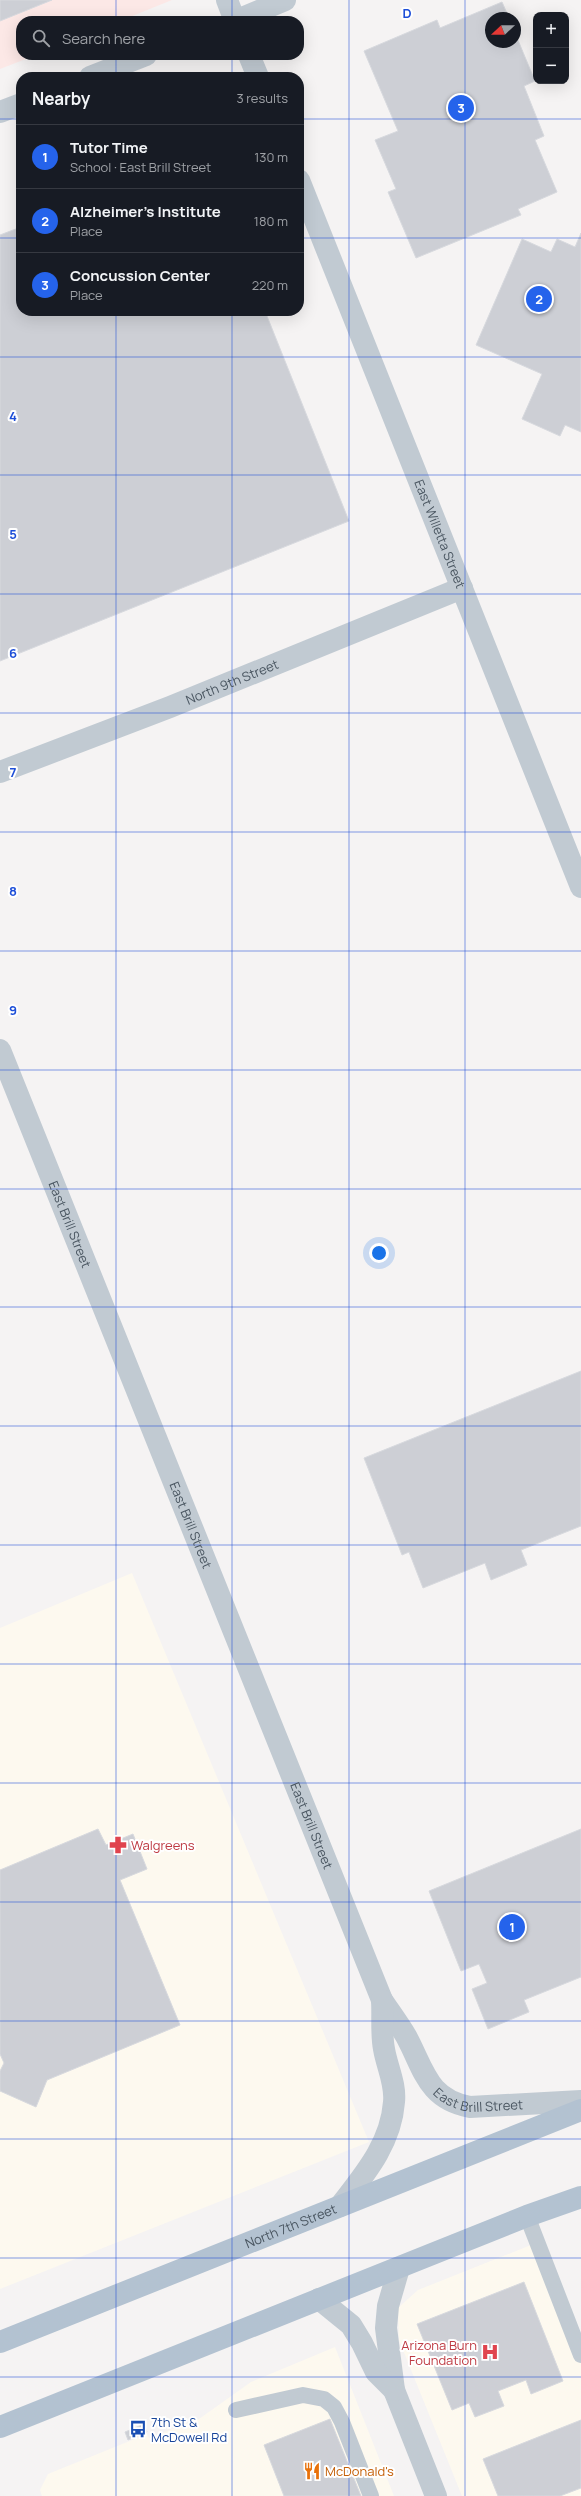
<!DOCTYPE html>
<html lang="en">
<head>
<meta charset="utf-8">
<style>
	body { margin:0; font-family:Manrope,sans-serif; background:#242831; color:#f1f3f6 }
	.controls { position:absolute; right:12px; top:12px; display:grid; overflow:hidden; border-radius:8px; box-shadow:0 4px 16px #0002 }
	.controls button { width:36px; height:36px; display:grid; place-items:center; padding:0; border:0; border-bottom:1px solid #363941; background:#171b24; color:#f1f3f6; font:20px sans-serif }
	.compass { position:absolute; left:485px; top:12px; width:36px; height:36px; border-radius:50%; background:#171b24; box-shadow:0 4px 16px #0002; rotate:248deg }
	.you { position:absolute; left:379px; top:1253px; width:14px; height:14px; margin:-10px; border:3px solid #fff; border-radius:50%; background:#1a73e8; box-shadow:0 0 0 6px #1a73e833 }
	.badge { display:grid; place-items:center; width:26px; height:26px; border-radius:50%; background:#2563eb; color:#fff; font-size:13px; font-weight:700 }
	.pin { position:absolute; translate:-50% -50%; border:2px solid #fff; box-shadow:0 1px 4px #0006 }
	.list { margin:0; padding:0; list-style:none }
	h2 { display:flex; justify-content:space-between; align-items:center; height:52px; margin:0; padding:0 16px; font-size:17px }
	h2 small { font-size:13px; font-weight:400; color:#9ea1a6 }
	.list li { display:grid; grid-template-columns:26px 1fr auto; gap:12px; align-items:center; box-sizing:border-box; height:64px; padding:0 16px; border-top:1px solid #363941 }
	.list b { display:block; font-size:15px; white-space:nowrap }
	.list p { margin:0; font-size:13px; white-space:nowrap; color:#9ea1a6 }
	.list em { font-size:13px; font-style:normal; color:#9ea1a6 }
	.icon { flex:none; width:22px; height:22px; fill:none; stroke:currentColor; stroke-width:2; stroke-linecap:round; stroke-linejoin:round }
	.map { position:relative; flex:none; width:581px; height:2496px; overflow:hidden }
	.search { position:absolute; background:#171b24; box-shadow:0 4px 16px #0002; left:16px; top:16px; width:288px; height:44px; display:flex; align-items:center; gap:10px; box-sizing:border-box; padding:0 14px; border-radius:16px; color:#9ea1a6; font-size:15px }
	.panel { position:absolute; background:#171b24; box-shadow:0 4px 16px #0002; left:16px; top:72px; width:288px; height:244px; border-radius:16px }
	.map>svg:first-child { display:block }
</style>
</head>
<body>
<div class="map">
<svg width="581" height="2496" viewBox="0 0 581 2496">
	<rect width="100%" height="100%" fill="#f5f3f3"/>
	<!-- commercial -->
	<path fill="#fdf9ef" d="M 132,1573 L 369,2142 L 0,2289 L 0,1628 Z
		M 541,2241 L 581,2341 L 581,2496 L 462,2496 L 399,2340 L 398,2308 L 418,2290 Z
		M 335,2347 L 394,2496 L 42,2496 L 40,2490 L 48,2474 L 147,2434 L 149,2438 L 199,2419 L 251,2382 Z"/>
	<!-- medical -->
	<path fill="#fce8e6" d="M 0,0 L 172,0 L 120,21 L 21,21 L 21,55 L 36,55 L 0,69 Z"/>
	<!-- building -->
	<path fill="#cdcfd5" stroke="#d7d9de" d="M 0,0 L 52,0 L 0,21 Z
		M 502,2 L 509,18 L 491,18 L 491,42 L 515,42 L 515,33 L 535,81 L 524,86 L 544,136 L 535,140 L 557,192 L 518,209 L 521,215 L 416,258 L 388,192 L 396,189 L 375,140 L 398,131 L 364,51 L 437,20 L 440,28 Z
		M 21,227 L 21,311 L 265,311 L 349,521 L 0,661 L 0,235 Z
		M 581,233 L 581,432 L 565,425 L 560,436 L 522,419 L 542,374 L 476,345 L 522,239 L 551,252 L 557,239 L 575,247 Z
		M 581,1371 L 581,1526 L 521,1550 L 527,1565 L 491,1580 L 485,1563 L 423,1588 L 409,1552 L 402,1555 L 364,1458 Z
		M 98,1829 L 106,1845 L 133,1834 L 147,1869 L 120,1880 L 180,2025 L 47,2080 L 36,2107 L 0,2091 L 0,2071 L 4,2063 L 0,2054 L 0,1870 Z
		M 581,1829 L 581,1977 L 524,2000 L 529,2012 L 488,2029 L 472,1989 L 487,1983 L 479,1964 L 461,1971 L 429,1891 Z
		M 524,2282 L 563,2381 L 531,2394 L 526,2380 L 498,2391 L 504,2406 L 475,2417 L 469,2403 L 452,2410 L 417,2324 Z
		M 330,2419 L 361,2496 L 284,2496 L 264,2445 Z
		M 581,2420 L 581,2488 L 560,2496 L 498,2496 L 483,2459 Z
		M 144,2424 L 147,2432 L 128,2440 L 125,2432 Z"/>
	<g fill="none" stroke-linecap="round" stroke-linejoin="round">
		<!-- lane -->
		<path stroke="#c1cad2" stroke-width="16" d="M 527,2216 L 581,2355
			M 236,2410 L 303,2395 L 324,2399 L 334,2407 L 342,2422 L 371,2496"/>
		<!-- street -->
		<g stroke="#c1cad2" stroke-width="22">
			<path d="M 227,0 L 235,21"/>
			<path d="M 235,21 L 285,0"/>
			<path d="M 249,55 L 258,77"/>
			<path d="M 90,77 L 146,55"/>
			<path d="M 0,112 L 21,104"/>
			<path id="s1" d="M 299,180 L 581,887"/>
			<path id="s2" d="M 0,772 L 170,707 L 462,588"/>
			<path id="s3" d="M 0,1050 L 382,2000 C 390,2012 399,2024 406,2036 C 424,2069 427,2099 470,2107 L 581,2101"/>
			<path d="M 340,2206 C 364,2175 391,2144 394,2102 C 396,2084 387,2067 384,2049 C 381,2034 383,2016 382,2000"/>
			<path d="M 399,2268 L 388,2306 L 386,2328 L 394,2390 L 436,2496"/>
			<path d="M 319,2299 L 351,2325 L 362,2343 L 376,2372 L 394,2390"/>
		</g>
		<!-- primary -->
		<g stroke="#b3c2d1" stroke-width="22">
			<path id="s4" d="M 0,2342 L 581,2110"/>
			<path d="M 0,2427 L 527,2216 L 581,2197"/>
		</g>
	</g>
	<!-- grid -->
	<path fill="none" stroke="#1d4ed8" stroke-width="1" stroke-opacity="0.55" d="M 116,0 L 116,21M 232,0 L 232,21M 349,0 L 349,2496M 465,0 L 465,2496M 116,55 L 116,77M 232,55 L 232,77M 0,119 L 21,119M 299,119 L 581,119M 0,238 L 21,238M 299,238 L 581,238M 116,311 L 116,2496M 232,311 L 232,2496M 0,357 L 581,357M 0,475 L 581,475M 0,594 L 581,594M 0,713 L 581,713M 0,832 L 581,832M 0,951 L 581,951M 0,1070 L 581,1070M 0,1189 L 581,1189M 0,1307 L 581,1307M 0,1426 L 581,1426M 0,1545 L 581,1545M 0,1664 L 581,1664M 0,1783 L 581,1783M 0,1902 L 581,1902M 0,2021 L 581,2021M 0,2139 L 581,2139M 0,2258 L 581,2258M 0,2377 L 581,2377"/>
	<!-- icons -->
	<defs>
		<g id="pharmacy-bare" transform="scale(1.38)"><path d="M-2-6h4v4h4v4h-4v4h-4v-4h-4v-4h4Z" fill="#e0444e" stroke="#fff" stroke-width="2.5" paint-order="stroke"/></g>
		<g id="hospital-bare" transform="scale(1.38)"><path d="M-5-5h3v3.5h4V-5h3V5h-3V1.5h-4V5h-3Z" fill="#e0444e" stroke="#fff" stroke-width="2.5" paint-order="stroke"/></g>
		<g id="bus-bare" transform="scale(1.38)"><path d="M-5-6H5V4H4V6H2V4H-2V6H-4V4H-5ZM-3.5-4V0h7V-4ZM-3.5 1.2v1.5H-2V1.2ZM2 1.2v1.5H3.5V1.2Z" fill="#1a4fb4" stroke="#fff" stroke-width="2.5" paint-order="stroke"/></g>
		<g id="restaurant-bare" transform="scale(1.38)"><path d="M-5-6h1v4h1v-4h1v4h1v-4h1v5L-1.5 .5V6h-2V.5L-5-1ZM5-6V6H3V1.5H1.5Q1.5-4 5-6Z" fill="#e8710a" stroke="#fff" stroke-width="2.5" paint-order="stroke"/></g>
	</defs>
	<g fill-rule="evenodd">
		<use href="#pharmacy-bare" x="118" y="1845"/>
		<use href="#hospital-bare" x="490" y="2352"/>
		<use href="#bus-bare" x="138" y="2429"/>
		<use href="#restaurant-bare" x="312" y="2471"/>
	</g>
	<g text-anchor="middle" stroke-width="4" stroke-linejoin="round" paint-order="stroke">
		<!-- street labels -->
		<g font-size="13" fill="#4a5661" stroke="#fff">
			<text dy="5" stroke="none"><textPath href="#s1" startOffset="381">East Willetta Street</textPath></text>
			<text dy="5" stroke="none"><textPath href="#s2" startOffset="249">North 9th Street</textPath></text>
			<text dy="5" stroke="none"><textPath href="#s3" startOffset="188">East Brill Street</textPath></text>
			<text dy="5" stroke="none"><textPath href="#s3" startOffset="512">East Brill Street</textPath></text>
			<text dy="5" stroke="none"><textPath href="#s3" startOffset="836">East Brill Street</textPath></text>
			<text dy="5" stroke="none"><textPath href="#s3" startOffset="1175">East Brill Street</textPath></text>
			<text dy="5" stroke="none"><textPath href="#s4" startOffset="313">North 7th Street</textPath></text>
		</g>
		<!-- health labels -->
		<g font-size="13" fill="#be3a42" stroke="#fff" text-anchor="start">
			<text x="131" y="1850">Walgreens</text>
			<text x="477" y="2350" text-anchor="end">Arizona Burn<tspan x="477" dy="15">Foundation</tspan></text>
		</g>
		<!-- transit labels -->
		<g font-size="13" fill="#164399" stroke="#fff" text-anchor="start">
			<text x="151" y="2427">7th St &amp;<tspan x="151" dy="15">McDowell Rd</tspan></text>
		</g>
		<!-- food labels -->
		<g font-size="13" fill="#c56008" stroke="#fff" text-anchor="start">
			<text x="325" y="2476">McDonald's</text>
		</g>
	</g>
	<g font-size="13" text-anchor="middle" font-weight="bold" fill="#1d4ed8" stroke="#fff" stroke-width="4" stroke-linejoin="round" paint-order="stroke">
		<text x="407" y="18">D</text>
		<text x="13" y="421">4</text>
		<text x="13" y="539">5</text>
		<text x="13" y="658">6</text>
		<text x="13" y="777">7</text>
		<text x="13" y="896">8</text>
		<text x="13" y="1015">9</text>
	</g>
</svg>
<div class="controls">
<button>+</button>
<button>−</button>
</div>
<svg class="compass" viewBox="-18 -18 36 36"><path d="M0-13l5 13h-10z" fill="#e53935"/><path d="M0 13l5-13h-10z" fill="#9ea1a6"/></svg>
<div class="you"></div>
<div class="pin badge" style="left:512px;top:1927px">1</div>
<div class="pin badge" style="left:539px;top:299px">2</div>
<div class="pin badge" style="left:461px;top:108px">3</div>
<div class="search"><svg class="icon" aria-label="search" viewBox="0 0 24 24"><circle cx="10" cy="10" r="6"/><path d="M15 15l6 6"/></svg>Search here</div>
<section class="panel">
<h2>Nearby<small>3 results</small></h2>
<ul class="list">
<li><span class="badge">1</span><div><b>Tutor Time</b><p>School · East Brill Street</p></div><em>130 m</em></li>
<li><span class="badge">2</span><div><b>Alzheimer’s Institute</b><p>Place</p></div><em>180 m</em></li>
<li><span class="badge">3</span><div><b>Concussion Center</b><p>Place</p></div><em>220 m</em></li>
</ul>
</section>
</div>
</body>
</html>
